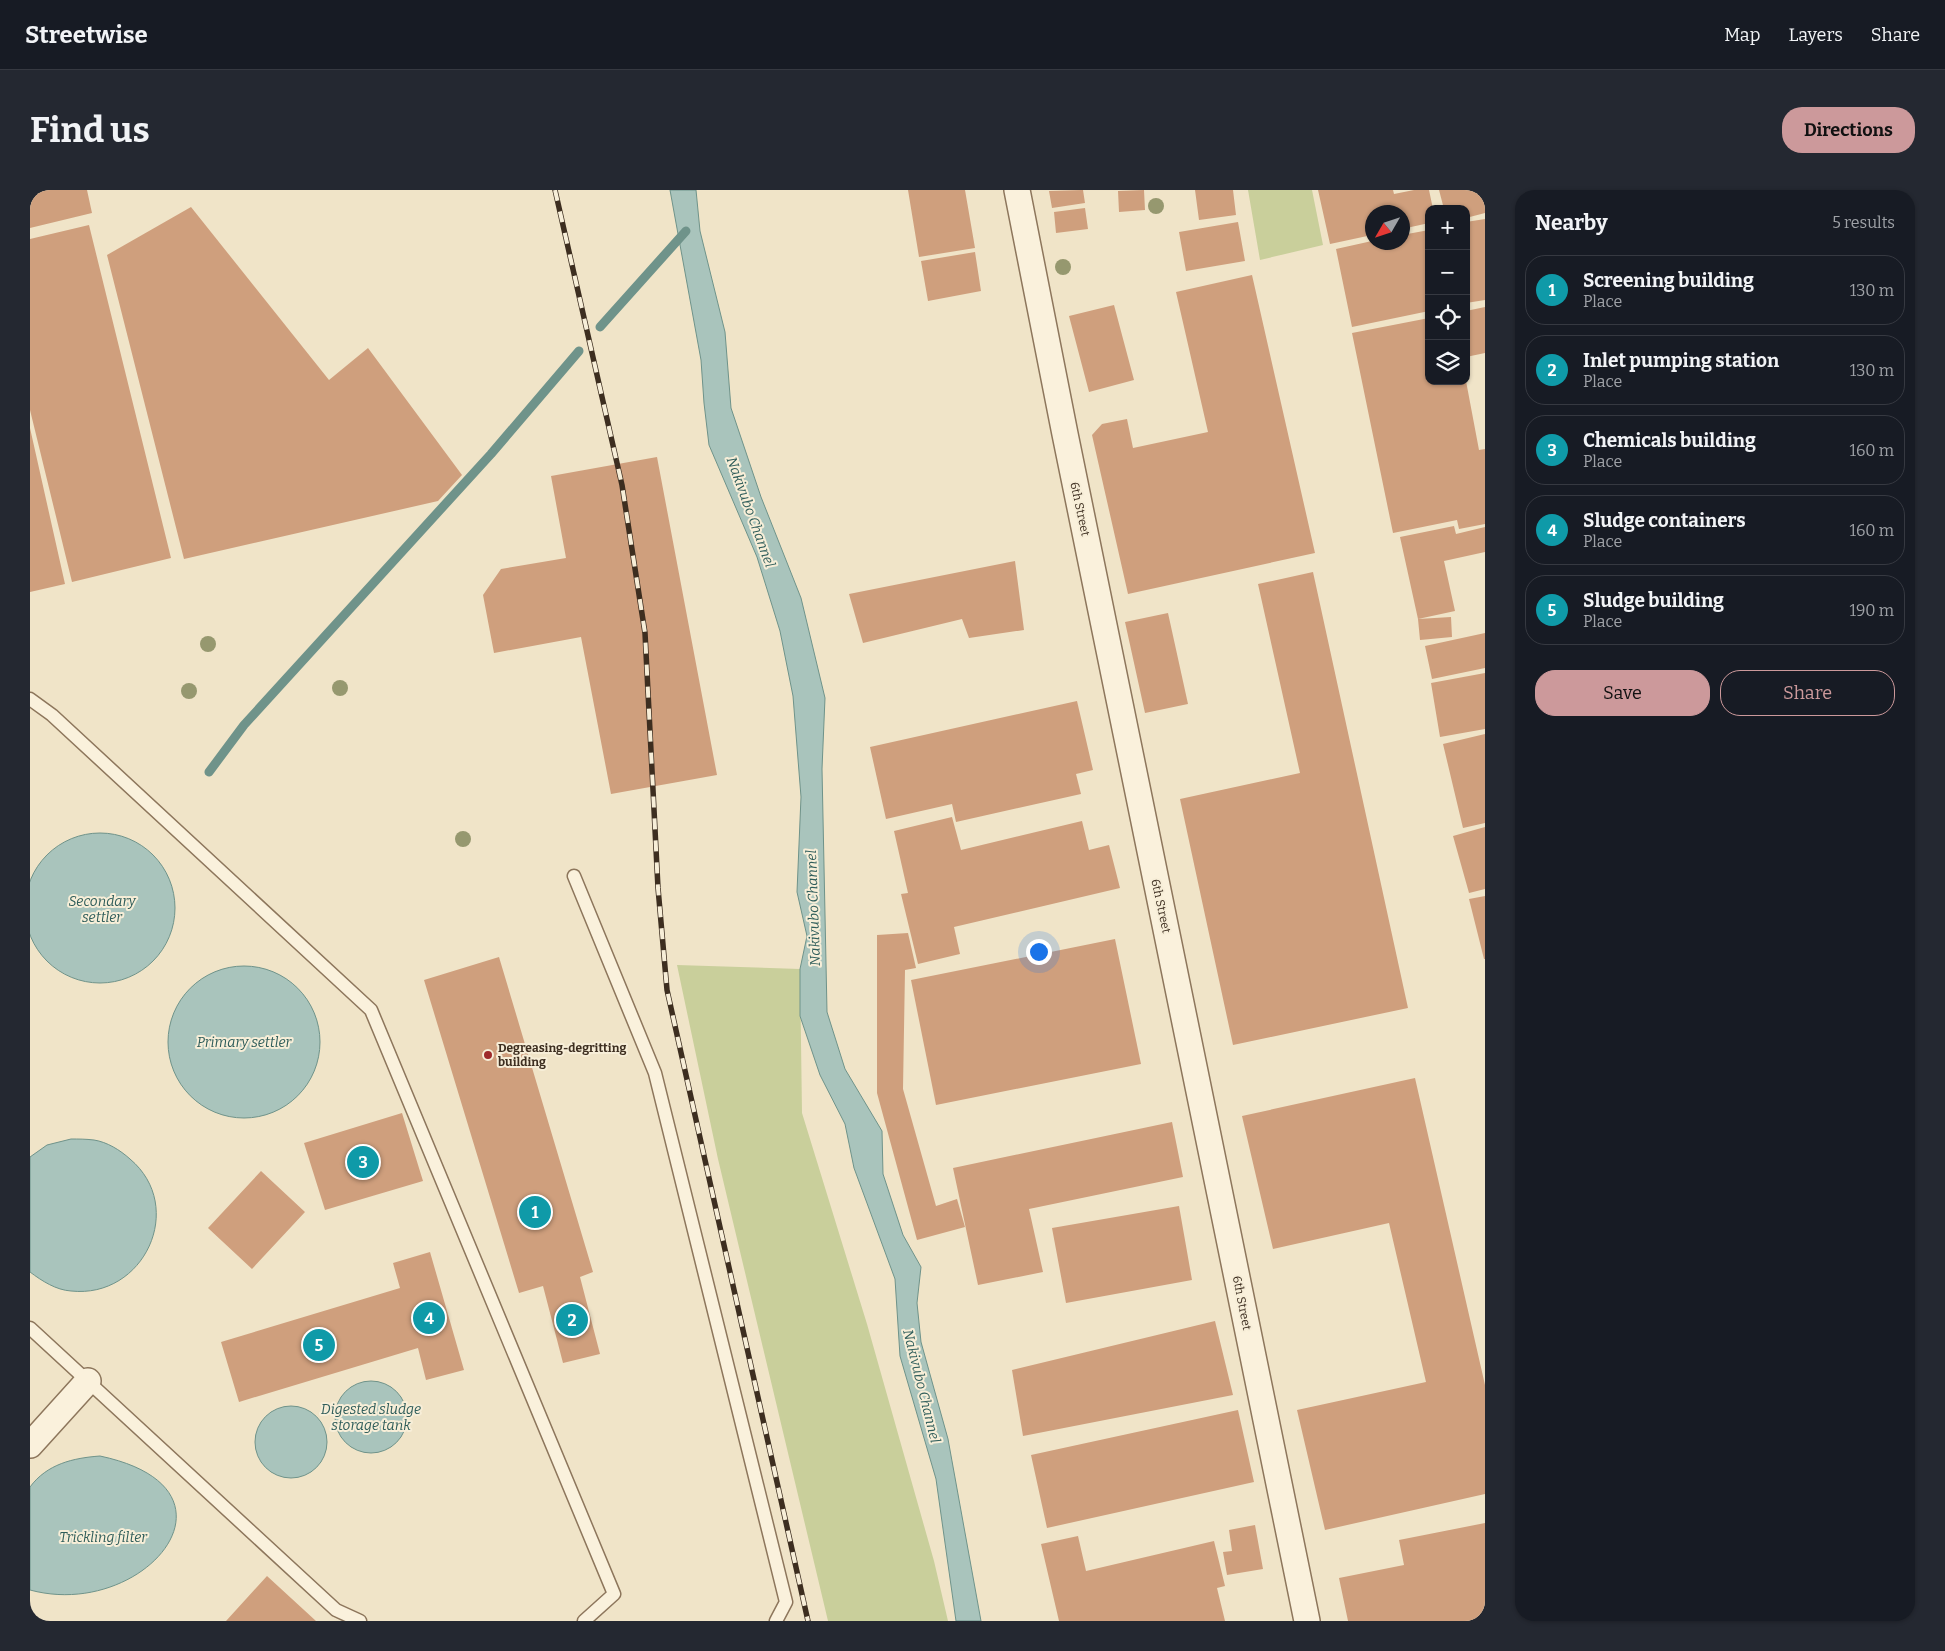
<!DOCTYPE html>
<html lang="en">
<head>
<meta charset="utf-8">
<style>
	body { margin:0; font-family:Bitter,serif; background:#242831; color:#f1f3f6 }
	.controls { position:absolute; right:15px; top:15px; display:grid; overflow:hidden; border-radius:10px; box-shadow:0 1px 4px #0004 }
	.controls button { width:45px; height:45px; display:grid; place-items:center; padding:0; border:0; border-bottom:1px solid #363941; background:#171b24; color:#f1f3f6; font:25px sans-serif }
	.compass { position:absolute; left:1335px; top:15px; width:45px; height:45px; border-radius:50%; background:#171b24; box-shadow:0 1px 4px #0004; rotate:231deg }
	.you { position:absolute; left:1008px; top:761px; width:18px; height:18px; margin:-12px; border:4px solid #fff; border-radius:50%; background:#1a73e8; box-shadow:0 0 0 8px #1a73e833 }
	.badge { display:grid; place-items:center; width:32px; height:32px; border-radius:50%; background:#cc999b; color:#fff; font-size:16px; font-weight:700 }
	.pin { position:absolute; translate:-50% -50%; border:2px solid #fff; box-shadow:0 1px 5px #0006 }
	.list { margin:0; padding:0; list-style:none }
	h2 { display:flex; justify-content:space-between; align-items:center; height:65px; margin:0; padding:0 20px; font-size:21px }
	h2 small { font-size:16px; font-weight:400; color:#9ea1a6 }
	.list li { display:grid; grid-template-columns:32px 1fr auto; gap:15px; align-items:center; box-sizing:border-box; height:70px; margin:0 10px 10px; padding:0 10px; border:1px solid #363941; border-radius:20px }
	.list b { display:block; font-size:19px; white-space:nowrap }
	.list p { margin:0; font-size:16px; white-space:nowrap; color:#9ea1a6 }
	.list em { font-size:16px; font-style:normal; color:#9ea1a6 }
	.actions { display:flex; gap:10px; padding:15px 20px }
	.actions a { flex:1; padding:11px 0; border:1px solid #cc999b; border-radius:20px; text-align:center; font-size:18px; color:#cc999b }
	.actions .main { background:#cc999b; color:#111 }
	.icon { flex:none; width:28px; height:28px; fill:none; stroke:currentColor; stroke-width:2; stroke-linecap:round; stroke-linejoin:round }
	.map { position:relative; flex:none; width:1455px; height:1431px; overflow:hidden; border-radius:20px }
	header { display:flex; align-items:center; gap:30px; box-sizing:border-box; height:70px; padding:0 25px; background:#171b24; border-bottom:1px solid #363941 }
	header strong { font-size:24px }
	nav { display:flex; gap:28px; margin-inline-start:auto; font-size:18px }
	.intro { display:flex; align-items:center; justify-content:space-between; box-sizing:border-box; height:120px; padding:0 30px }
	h1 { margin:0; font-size:35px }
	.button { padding:12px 22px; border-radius:20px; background:#cc999b; color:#111; font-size:18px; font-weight:700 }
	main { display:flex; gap:30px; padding:0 30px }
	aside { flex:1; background:#171b24; border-radius:20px; box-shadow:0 1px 4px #0004 }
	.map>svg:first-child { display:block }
</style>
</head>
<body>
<header>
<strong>Streetwise</strong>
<nav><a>Map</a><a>Layers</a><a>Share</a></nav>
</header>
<div class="intro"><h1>Find us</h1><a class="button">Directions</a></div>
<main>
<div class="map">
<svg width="1455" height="1431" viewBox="0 0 1455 1431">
	<rect width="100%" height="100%" fill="#f0e4c8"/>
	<!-- green -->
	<path fill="#c9cf9b" d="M 1218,0 L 1282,0 L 1293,55 L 1230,70 Z
		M 647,775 L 770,779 L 772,923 L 837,1134 L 904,1371 L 918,1431 L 798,1431 L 688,969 Z"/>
	<!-- water -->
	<path fill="#a9c4bc" stroke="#6f938a" d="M 640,0 L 666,0 L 670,41 L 695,142 L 701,218 L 731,307 L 771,408 L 795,508 L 792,579 L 797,822 L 815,879 L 852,941 L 853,984 L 873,1045 L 891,1077 L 887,1113 L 891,1152 L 918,1249 L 951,1431 L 926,1431 L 906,1289 L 870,1166 L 865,1089 L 824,978 L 815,934 L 790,885 L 770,826 L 770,779 L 777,746 L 767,702 L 771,607 L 763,506 L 750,441 L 727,367 L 679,255 L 674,213 L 671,170 Z
		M-5 718a75 75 0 1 1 150 0a75 75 0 1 1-150 0Z
		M138 852a76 76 0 1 1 152 0a76 76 0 1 1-152 0Z
		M 41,949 C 48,949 56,949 64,950 C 77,952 90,960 100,969 C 157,1017 114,1109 41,1101 C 26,1100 12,1091 0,1082 L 0,967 L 17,955 Z
		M305 1227a36 36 0 1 1 72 0a36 36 0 1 1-72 0Z
		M225 1252a36 36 0 1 1 72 0a36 36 0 1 1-72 0Z
		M 70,1266 C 225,1299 114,1431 0,1400 L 0,1297 C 17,1274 43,1268 70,1266 Z"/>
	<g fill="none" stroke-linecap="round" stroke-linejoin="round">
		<!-- stream -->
		<path stroke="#6f938a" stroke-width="9" d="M 570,137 L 656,41
			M 179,582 L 214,535 L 461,264 L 549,161"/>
	</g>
	<!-- building -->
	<path fill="#cf9f7d" d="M 0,0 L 57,0 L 62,23 L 0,38 Z
		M 878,0 L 935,0 L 945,58 L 889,67 Z
		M 1053,0 L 1055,13 L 1022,18 L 1019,1 Z
		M 1114,0 L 1115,20 L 1089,22 L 1088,1 Z
		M 1165,0 L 1203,0 L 1206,25 L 1169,30 Z
		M 1288,0 L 1363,0 L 1364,4 L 1384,0 L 1399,0 L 1403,19 L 1399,19 L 1399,33 L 1372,39 L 1372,22 L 1342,22 L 1342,45 L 1300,54 Z
		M 1409,0 L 1455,0 L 1455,23 L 1436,28 L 1436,19 L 1414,19 Z
		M 161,17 L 299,190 L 338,158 L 432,285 L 408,311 L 154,369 L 77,65 Z
		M 1055,18 L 1058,39 L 1026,43 L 1024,22 Z
		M 1455,29 L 1455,110 L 1436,113 L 1436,32 Z
		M 1208,32 L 1215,71 L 1156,81 L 1149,42 Z
		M 59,35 L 141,368 L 42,392 L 0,220 L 0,49 Z
		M 1399,40 L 1399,121 L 1322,137 L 1306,59 L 1342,51 L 1372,52 L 1372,45 Z
		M 945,62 L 951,101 L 898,111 L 891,71 Z
		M 1222,85 L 1285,363 L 1098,404 L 1062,245 L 1072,234 L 1097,229 L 1103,258 L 1178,242 L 1146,102 Z
		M 1084,115 L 1104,190 L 1059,202 L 1039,126 Z
		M 1455,117 L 1455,163 L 1436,167 L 1436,121 Z
		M 1399,128 L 1399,191 L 1436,191 L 1449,260 L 1455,259 L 1455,334 L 1429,339 L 1427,330 L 1363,343 L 1322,143 Z
		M 0,238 L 35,394 L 0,402 Z
		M 627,267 L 687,585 L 581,604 L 551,447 L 464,463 L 453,405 L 471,379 L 536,368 L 521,286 Z
		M 1424,336 L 1426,344 L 1455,337 L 1455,362 L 1414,371 L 1425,421 L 1388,429 L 1370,347 Z
		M 985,371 L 994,440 L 939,448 L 932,429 L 833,453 L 819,404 Z
		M 1283,382 L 1378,818 L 1203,855 L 1150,609 L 1270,583 L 1228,394 Z
		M 1138,423 L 1158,514 L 1115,523 L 1095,432 Z
		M 1421,427 L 1422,447 L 1390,450 L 1388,429 Z
		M 1455,443 L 1455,478 L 1402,489 L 1395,456 Z
		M 1455,483 L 1455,539 L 1410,547 L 1401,493 Z
		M 1047,511 L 1063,580 L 1046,584 L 1051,604 L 926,632 L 922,614 L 856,629 L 840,557 Z
		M 1455,544 L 1455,633 L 1433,638 L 1413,554 Z
		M 922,627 L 931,660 L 1052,631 L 1059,660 L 1079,655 L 1090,698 L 924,737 L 930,764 L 888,774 L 871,704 L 878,703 L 864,641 Z
		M 1455,637 L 1455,699 L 1439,703 L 1423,646 Z
		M 1455,706 L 1455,769 L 1454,769 L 1439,709 Z
		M 878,743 L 886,778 L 875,780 L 873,899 L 906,1016 L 927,1009 L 935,1037 L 887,1050 L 847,903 L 847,745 Z
		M 1085,749 L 1111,874 L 906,915 L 881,790 Z
		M 469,767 L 563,1082 L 550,1087 L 570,1164 L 533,1173 L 513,1096 L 489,1103 L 394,790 Z
		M 1385,888 L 1455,1195 L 1455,1304 L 1295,1340 L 1267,1220 L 1396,1192 L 1359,1033 L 1243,1059 L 1212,926 Z
		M 372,923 L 393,991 L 295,1020 L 274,953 Z
		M 1142,932 L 1153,987 L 999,1019 L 1013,1082 L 948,1095 L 923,978 Z
		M 231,981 L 275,1022 L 222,1079 L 178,1038 Z
		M 1149,1016 L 1162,1090 L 1036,1113 L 1022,1038 Z
		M 400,1062 L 434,1180 L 396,1190 L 388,1158 L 209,1212 L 191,1152 L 370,1098 L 363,1073 Z
		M 1185,1131 L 1203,1205 L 993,1246 L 982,1180 Z
		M 1208,1220 L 1224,1292 L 1017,1338 L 1001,1265 Z
		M 1455,1333 L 1455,1431 L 1318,1431 L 1309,1388 L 1374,1375 L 1369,1350 Z
		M 1225,1335 L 1233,1379 L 1197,1385 L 1193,1362 L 1202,1361 L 1199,1340 Z
		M 1048,1346 L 1056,1381 L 1184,1351 L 1195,1396 L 1187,1398 L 1195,1431 L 1029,1431 L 1011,1354 Z
		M 237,1386 L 286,1431 L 196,1431 Z"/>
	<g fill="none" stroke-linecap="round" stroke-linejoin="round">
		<!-- service casing -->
		<g stroke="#8d765c" stroke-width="15">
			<path id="service" d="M 0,509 L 22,525 L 341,820 L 584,1404 L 554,1431
				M 544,686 L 625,883 L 756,1412 L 746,1431
				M 0,1138 L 306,1420 L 330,1431"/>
		</g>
		<!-- minor casing -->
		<g stroke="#8d765c" stroke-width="28">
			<path id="minor" d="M 987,0 L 1035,244 L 1277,1431
				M 0,1255 L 58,1191"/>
		</g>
		<!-- service -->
		<use href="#service" stroke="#faf1dc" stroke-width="12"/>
		<!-- minor -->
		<use href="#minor" stroke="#faf1dc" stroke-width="25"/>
		<!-- rail casing -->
		<g stroke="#3d2e20" stroke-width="5.5">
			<path id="rail" d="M 525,0 L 592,295 L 615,443 L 628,698 L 637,800 L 778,1431"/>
		</g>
		<!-- rail -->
		<use href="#rail" stroke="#f7eed8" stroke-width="4" stroke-dasharray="11" stroke-linecap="butt"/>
	</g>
	<!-- trees -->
	<g fill="#96986f">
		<circle cx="1126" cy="16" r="8"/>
		<circle cx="1033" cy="77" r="8"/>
		<circle cx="178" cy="454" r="8"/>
		<circle cx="310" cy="498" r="8"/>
		<circle cx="159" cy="501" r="8"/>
		<circle cx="433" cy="649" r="8"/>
	</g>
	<!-- markers -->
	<circle fill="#9e2a2b" stroke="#f7eed8" stroke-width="2" cx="458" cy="865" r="5"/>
	<g text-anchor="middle" stroke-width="4" stroke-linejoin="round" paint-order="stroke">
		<!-- street labels -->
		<g font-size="12" fill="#3d2e20" stroke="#f7eed8">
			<text transform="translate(1050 319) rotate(78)" y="4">6th Street</text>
			<text transform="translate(1131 716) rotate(78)" y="4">6th Street</text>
			<text transform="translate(1212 1113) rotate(79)" y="4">6th Street</text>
		</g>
		<!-- poi labels -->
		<g font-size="12" font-weight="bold" fill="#3d2e20" stroke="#f7eed8" text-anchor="start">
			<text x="468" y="862">Degreasing-degritting<tspan x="468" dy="14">building</tspan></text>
		</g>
		<!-- water labels -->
		<g font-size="14" font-style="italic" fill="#2f5d5a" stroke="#f7eed8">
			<text transform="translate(721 322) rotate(70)" y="5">Nakivubo Channel</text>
			<text x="72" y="716">Secondary<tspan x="72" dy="16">settler</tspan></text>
			<text transform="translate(783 718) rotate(-92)" y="5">Nakivubo Channel</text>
			<text x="214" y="857">Primary settler</text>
			<text transform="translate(892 1196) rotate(76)" y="5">Nakivubo Channel</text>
			<text x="341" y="1224">Digested sludge<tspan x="341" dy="16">storage tank</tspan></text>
			<text x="73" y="1352">Trickling filter</text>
		</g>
	</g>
</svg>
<div class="controls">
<button>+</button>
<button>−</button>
<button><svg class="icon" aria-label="locate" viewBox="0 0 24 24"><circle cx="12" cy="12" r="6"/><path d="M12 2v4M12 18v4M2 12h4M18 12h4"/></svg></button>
<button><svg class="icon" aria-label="layers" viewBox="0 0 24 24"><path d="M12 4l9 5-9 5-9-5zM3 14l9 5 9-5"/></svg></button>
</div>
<svg class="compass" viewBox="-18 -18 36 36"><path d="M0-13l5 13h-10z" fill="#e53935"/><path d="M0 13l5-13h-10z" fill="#9ea1a6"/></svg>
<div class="you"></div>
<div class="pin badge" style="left:505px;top:1022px;background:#0f9aa8">1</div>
<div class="pin badge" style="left:542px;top:1130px;background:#0f9aa8">2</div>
<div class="pin badge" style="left:333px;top:972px;background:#0f9aa8">3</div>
<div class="pin badge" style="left:399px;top:1128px;background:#0f9aa8">4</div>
<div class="pin badge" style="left:289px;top:1155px;background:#0f9aa8">5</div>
</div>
<aside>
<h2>Nearby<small>5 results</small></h2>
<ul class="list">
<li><span class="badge" style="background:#0f9aa8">1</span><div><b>Screening building</b><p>Place</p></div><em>130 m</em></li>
<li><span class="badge" style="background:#0f9aa8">2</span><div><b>Inlet pumping station</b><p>Place</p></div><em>130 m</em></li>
<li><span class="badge" style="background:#0f9aa8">3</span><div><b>Chemicals building</b><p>Place</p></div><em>160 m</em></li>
<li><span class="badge" style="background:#0f9aa8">4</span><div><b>Sludge containers</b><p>Place</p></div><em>160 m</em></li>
<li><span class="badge" style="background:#0f9aa8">5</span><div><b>Sludge building</b><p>Place</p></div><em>190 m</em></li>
</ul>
<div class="actions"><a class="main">Save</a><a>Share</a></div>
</aside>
</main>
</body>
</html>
